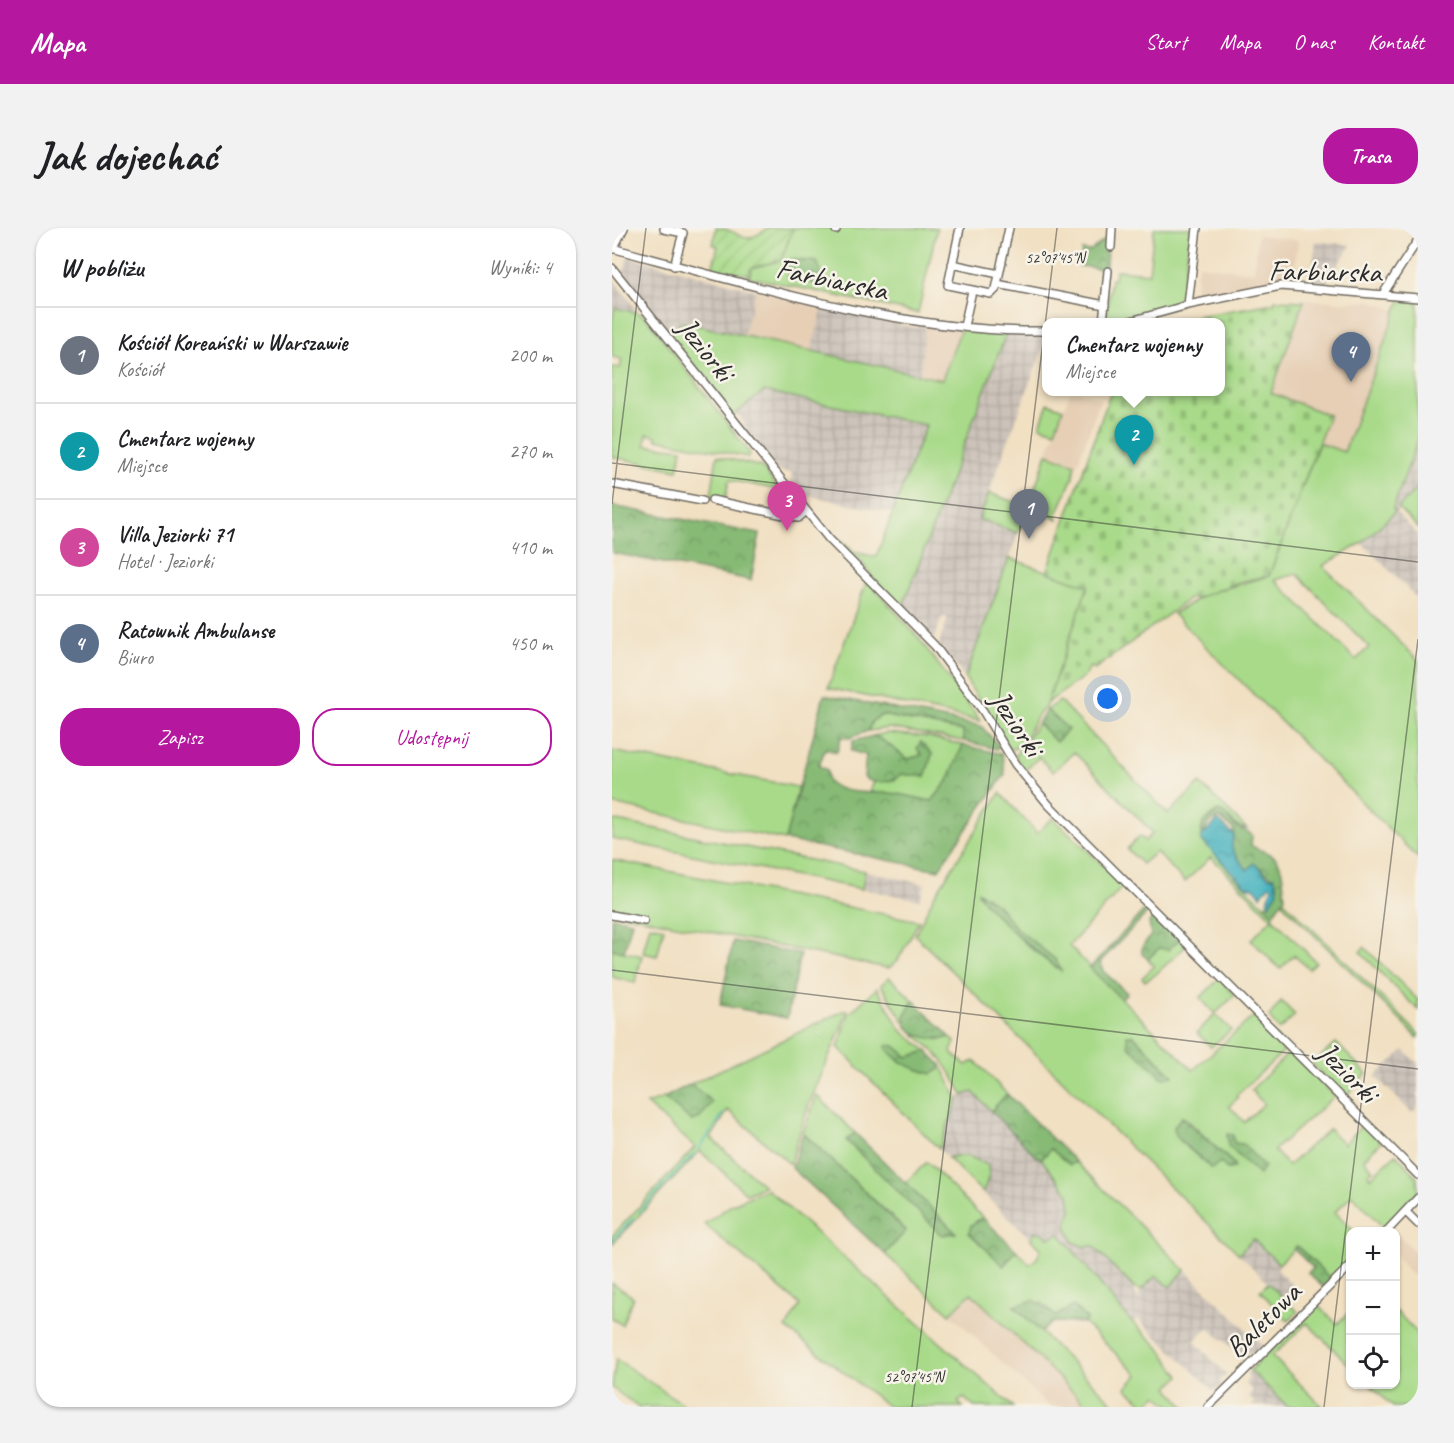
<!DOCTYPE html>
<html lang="pl">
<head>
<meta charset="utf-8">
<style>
	body { margin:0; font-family:Caveat,sans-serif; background:#f2f2f2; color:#202124 }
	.controls { position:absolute; right:18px; bottom:18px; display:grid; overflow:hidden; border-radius:12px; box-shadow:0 2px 4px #0004 }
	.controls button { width:54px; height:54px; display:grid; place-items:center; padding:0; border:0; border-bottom:2px solid #e0e0e0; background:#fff; color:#202124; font:30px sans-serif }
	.you { position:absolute; left:496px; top:471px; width:21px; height:21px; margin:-15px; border:4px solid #fff; border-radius:50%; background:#1a73e8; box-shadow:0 0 0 9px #1a73e833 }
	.badge { display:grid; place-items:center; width:39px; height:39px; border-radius:50%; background:#b5179e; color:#fff; font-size:20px; font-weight:700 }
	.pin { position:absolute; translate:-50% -50px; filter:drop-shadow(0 2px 3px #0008) }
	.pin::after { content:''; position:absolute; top:32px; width:21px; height:18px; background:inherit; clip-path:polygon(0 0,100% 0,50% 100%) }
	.popup { position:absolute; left:430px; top:90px; width:183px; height:78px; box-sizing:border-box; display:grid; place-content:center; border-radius:12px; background:#fff; filter:drop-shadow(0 2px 4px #0005); font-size:20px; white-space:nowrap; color:#757577 }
	.popup b { font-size:22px; color:#202124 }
	.popup::after { content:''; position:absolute; left:50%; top:100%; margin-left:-12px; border:12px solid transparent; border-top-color:#fff }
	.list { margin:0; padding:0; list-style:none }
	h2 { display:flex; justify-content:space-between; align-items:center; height:78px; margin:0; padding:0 24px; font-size:26px }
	h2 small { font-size:20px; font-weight:400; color:#757577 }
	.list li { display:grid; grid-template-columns:39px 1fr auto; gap:18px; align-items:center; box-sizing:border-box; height:96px; padding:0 24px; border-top:2px solid #e0e0e0 }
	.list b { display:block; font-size:22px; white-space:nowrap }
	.list p { margin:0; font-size:20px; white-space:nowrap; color:#757577 }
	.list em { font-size:20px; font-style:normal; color:#757577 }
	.actions { display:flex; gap:12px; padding:18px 24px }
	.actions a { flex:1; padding:14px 0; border:2px solid #b5179e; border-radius:24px; text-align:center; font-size:21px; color:#b5179e }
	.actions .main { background:#b5179e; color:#fff }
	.icon { flex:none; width:33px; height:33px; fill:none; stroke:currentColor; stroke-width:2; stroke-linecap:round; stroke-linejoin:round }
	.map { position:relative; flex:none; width:806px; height:1179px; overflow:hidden; border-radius:24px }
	header { display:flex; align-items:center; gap:36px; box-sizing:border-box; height:84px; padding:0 30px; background:#b5179e; color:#fff }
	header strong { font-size:28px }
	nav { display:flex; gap:33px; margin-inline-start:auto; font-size:21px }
	.intro { display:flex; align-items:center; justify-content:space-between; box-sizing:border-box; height:144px; padding:0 36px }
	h1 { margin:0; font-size:42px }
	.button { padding:15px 27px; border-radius:24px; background:#b5179e; color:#fff; font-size:21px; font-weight:700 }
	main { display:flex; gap:36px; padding:0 36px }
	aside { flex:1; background:#fff; border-radius:24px; box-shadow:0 2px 4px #0004 }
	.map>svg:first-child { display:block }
</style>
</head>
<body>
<header>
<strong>Mapa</strong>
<nav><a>Start</a><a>Mapa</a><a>O nas</a><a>Kontakt</a></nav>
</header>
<div class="intro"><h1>Jak dojechać</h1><a class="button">Trasa</a></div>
<main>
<aside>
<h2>W pobliżu<small>Wyniki: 4</small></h2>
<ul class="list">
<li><span class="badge" style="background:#6b7280">1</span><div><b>Kościół Koreański w Warszawie</b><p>Kościół</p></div><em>200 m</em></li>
<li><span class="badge" style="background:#0f9aa8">2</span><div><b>Cmentarz wojenny</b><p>Miejsce</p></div><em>270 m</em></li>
<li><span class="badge" style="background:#d1479c">3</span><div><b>Villa Jeziorki 71</b><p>Hotel · Jeziorki</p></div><em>410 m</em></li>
<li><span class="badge" style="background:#5c6f8a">4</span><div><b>Ratownik Ambulanse</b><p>Biuro</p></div><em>450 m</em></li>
</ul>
<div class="actions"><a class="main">Zapisz</a><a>Udostępnij</a></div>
</aside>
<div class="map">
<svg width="806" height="1179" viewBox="0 0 806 1179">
	<defs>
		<pattern id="industrial-grid" width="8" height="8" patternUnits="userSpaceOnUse" patternTransform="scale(1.5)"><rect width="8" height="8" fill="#ccc2b9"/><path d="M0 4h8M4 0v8" fill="none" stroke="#afa79f"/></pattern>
		<pattern id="forest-crowns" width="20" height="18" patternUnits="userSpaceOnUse" patternTransform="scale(1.5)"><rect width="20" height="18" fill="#86ba75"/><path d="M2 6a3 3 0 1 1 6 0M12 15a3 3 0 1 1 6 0" fill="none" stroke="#6e9760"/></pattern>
		<pattern id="cemetery-stones" width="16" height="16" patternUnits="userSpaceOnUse" patternTransform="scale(1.5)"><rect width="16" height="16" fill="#a8da89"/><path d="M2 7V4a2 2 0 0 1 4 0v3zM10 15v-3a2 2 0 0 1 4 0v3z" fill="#91bb76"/></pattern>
		<pattern id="garden-furrows" width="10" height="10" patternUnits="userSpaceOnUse" patternTransform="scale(1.5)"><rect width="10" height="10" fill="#a8da89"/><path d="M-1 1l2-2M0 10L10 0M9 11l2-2" fill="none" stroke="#91bb76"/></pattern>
		<pattern id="water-ripples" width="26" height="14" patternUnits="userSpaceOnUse" patternTransform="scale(1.5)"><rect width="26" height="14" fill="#41b0bd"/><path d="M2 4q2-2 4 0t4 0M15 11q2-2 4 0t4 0" fill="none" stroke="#378f9a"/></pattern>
	</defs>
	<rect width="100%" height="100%" fill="#f7f3e8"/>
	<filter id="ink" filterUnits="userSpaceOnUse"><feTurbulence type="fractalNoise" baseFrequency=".0167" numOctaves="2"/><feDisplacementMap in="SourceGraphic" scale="12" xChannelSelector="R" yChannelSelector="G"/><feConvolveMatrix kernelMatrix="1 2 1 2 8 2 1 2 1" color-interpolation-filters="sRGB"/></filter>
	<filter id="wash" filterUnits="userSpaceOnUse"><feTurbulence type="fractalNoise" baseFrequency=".008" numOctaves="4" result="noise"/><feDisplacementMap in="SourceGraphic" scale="24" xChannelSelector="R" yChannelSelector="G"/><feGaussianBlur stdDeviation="1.35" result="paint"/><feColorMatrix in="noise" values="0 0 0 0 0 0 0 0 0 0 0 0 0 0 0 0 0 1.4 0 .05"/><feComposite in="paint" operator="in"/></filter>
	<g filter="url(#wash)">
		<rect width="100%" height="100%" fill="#f1e0c2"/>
		<!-- built -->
		<path fill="#e6cfb5" d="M 646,7 L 686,12 L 681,52 L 640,56 L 635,58 L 636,60 L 587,69 L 583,65 L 586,37 L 642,44 Z
			M 144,62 L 212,77 L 199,123 L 131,108 Z
			M 693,71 L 727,74 L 759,73 L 784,82 L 732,225 L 707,215 L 717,187 L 659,165 Z
			M 313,97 L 349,101 L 331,152 L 308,147 Z
			M 458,164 L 468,164 L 489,171 L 465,237 L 435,226 Z
			M 784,1004 L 806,1027 L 806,1044 L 801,1048 L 784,1028 Z
			M 359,1064 L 477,1179 L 438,1179 L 338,1086 Z"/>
		<!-- industrial -->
		<path fill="url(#industrial-grid)" d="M 704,13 L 739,17 L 714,55 L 705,53 L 704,56 L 699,56 Z
			M 16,29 L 144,62 L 131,108 L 70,94 L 56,106 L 10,48 Z
			M 0,50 L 27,85 L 3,80 L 0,93 Z
			M 212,77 L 272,90 L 275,94 L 306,100 L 307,96 L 313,97 L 308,147 L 199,123 Z
			M 394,106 L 435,107 L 435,109 L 367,291 L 406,305 L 353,450 L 327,416 L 336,390 L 330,389 L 322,411 L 290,380 Z
			M 152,163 L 314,197 L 280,285 L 184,265 L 178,259 L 180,245 L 166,243 L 138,208 L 128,188 L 123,186 Z
			M 806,211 L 806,259 L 784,284 L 806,307 L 806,371 L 750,315 L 783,284 L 781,281 Z
			M 253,643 L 313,656 L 308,672 L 250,661 Z
			M 792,822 L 806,836 L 806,879 L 800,885 L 763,848 Z
			M 354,864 L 361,864 L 369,871 L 429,931 L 450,956 L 457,966 L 459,982 L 454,999 L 472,1019 L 481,1018 L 522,1060 L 522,1065 L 528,1072 L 527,1065 L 544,1047 L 558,1058 L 573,1042 L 651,1118 L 644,1125 L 637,1124 L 632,1129 L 596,1100 L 591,1104 L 582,1113 L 615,1147 L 608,1152 L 611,1156 L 603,1164 L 525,1090 L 521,1095 L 516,1090 L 451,1010 L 420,1006 L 419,1011 L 371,965 L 377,948 L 344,928 L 336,930 L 327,921 L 339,885 L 346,871 Z
			M 641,1011 L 667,1036 L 665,1042 L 684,1061 L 672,1071 L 627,1026 Z
			M 638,1142 L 676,1179 L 640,1178 L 643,1174 L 637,1168 L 641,1163 L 633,1155 L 637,1151 L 635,1145 Z"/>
		<!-- green -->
		<path fill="#a8da89" stroke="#6a825a" stroke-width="1.5" fill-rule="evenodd" d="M 181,0 L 325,0 L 306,85 L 137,49 L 139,40 L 169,32 Z
			M 542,0 L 579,0 L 568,77 L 517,92 L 497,94 L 494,91 L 499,51 L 502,51 L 504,42 L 537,45 Z
			M 788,72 L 806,74 L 806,211 L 781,281 L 783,284 L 750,315 L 711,338 L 806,432 L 806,630 L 561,386 L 594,366 L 657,348 L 707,215 L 732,224 ZM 685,346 L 757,419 L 744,432 L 663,352 Z
			M 3,80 L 27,85 L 34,89 L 138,225 L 136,229 L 44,211 L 44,208 L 35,206 L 33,217 L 70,221 L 66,242 L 0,229 L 0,139 L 8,140 L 10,131 L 0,129 L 0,93 Z
			M 70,94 L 330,152 L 349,101 L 394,106 L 290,380 L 259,348 L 248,331 L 237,327 L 226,315 L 229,312 L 242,324 L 264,329 L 314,197 L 152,163 L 121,188 L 56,106 Z
			M 436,175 L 451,181 L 443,203 L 428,198 Z
			M 435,226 L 463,236 L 461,249 L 444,288 L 446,291 L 416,280 L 406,305 L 367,291 L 377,265 L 416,279 Z
			M 105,228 L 150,239 L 167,262 L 117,252 L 113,272 L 99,269 Z
			M 804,261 L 806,263 L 806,300 L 786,280 Z
			M 397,330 L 476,358 L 433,480 C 418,491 417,517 398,522 L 353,450 Z
			M 255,352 L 305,408 L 369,493 L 216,460 Z
			M 448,473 L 556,586 L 588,555 L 635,601 C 621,600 619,587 607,583 C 593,589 591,598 589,609 L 617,643 L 661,686 L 661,690 L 704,734 L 697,741 L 682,727 L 668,741 L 639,712 L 660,690 L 599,629 L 573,654 L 544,624 L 530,636 L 515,621 L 528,608 L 533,613 L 541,605 L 462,524 L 441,544 L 427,529 L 413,543 L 403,528 L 426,495 L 444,514 L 456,502 L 435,482 Z
			M 270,487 L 351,503 L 352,513 L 277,500 L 256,503 L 260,493 Z
			M 275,505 L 316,509 L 351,517 L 336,553 L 320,573 C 305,570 268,568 258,563 L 262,554 L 283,552 L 290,546 L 313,549 L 320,526 L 309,514 L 310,527 L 296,531 C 284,524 273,511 261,508 Z
			M 0,523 L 186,559 L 173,612 L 0,576 Z
			M 388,565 L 425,605 L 441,590 L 512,657 L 457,718 L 581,842 L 643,787 L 675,820 L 624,868 L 626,870 L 617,878 L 632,894 L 652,876 L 639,862 L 679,823 L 723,868 L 662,922 L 676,938 L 717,901 L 732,916 L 752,895 L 769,914 L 752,931 L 761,942 L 756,946 L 758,950 L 784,926 L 805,949 L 806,964 L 772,1000 L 740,967 L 723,984 L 742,1003 L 738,1004 L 738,1032 L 719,1051 L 685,1018 L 667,1036 L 641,1011 L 627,1026 L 303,707 L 322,668 ZM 373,667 C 385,677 394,688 404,700 C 418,716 439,722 448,742 C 424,727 384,692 373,667 ZM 521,807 L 561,847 L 561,848 L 551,850 L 516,817 ZM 569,889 L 573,890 L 622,936 L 622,940 L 615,941 L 608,934 L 598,939 L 569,914 Z
			M 0,592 L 253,643 L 250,661 L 0,611 Z
			M 0,632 L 307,693 L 286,732 L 277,740 L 270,739 L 0,684 Z
			M 672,673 L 806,805 L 806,810 L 670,675 Z
			M 38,697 L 52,700 L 45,728 L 31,725 Z
			M 568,711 L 574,718 L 543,747 L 533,753 L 530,750 L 542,738 L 536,731 L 547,720 Z
			M 752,719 L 806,772 L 806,782 L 748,724 Z
			M 0,721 L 30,728 L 23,755 L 0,749 Z
			M 277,749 L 301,772 L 292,794 L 269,757 Z
			M 607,751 L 623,767 L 603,786 L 619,802 L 599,819 L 585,805 L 603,786 L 588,770 Z
			M 265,760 L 289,802 L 315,823 L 296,829 L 283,818 L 274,819 C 287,839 305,840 327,842 L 329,837 L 346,871 L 327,921 L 226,819 L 237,786 Z
			M 669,773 L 683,787 L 667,802 L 657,789 Z
			M 231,783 L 236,783 L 196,879 L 178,936 L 116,882 L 99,910 L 152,958 L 135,966 L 88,923 L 0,1016 L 0,1008 L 83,919 L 34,876 L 52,870 L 80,893 L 99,874 L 79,856 Z
			M 302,806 L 328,812 L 338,809 L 343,814 L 339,824 L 354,837 L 363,833 L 395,866 L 379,883 L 361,864 L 351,867 C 335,837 329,827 302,806 Z
			M 724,815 L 755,846 L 733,869 L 700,836 Z
			M 205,867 L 243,905 L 234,912 L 330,1006 L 343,1004 L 293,955 L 315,934 L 371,990 L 363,993 L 391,1038 L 404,1022 L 418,1036 L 425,1030 L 429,1021 L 419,1011 L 422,1004 L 431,1005 L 438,1010 L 447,1005 L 516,1090 L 546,1118 L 568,1148 L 556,1160 L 573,1179 L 560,1179 L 545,1167 L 534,1178 L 514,1160 L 526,1147 L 472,1095 L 474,1091 L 461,1078 L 444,1089 L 430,1075 L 402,1078 L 505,1179 L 477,1179 L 359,1065 L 338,1086 L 273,1026 L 294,1002 L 191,905 Z
			M 439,921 L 458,937 L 464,934 L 573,1042 L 558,1059 L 544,1048 L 529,1062 L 522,1060 L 481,1018 L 472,1019 L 461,1014 L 454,998 L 459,982 L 457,966 L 429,931 Z
			M 344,928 L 356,928 L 376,937 L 377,948 L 371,965 L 336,930 Z
			M 155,961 L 401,1179 L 362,1179 L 352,1170 L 346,1174 L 351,1179 L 277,1179 L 174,1100 L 188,1077 L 92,996 L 121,976 Z
			M 0,1055 L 21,1069 L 10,1097 L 0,1090 Z
			M 656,1055 L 686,1084 L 676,1093 L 648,1063 Z
			M 705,1077 L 725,1096 L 735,1086 L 738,1089 L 738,1138 L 695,1095 L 660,1128 L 711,1179 L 676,1179 L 638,1142 Z
			M 784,1083 L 806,1106 L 806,1179 L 781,1179 L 758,1157 L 784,1156 Z
			M 4,1131 L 75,1179 L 27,1179 L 0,1160 Z"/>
		<!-- forest -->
		<path fill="url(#forest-crowns)" stroke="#587250" stroke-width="1.5" d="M 495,10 L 494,41 L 468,38 L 470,22 L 478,23 Z
			M 179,31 L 205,34 L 209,43 L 208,53 L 203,56 L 177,50 L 174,34 Z
			M 0,278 L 148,306 L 139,352 L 0,325 Z
			M 212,467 L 369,498 L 386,517 L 387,520 L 385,521 L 352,513 L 351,503 L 270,487 L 260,493 L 256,503 L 237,510 L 229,509 L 225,524 L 213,521 L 207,538 L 215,542 L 216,554 C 233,567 256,564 276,565 C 290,566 305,570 320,573 L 336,553 L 351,517 L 390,526 L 393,546 L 326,642 L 173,612 C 185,563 200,516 212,467 Z
			M 435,482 L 456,501 L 444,514 L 426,495 Z
			M 261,508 C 273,511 284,524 296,531 L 310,527 L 305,520 L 309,514 L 320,526 L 313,549 L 290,546 C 281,554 261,558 252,549 L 254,527 L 239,523 L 241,513 Z
			M 607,583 C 616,586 618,595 626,600 C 632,603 635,602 640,607 L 639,617 C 646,622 655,624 661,628 C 672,634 671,658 673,669 L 661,686 L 652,677 L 658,676 L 666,658 L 660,649 L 642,635 L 635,642 L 618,619 L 622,602 L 607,589 L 597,595 L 591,606 L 589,603 L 591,595 Z
			M 366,664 L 386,677 L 404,700 L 444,732 L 449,742 C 434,733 369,678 366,664 Z
			M 535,679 L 538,682 L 488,734 L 491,743 L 515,765 L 509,771 L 478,740 Z
			M 542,686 L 568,711 L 556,722 L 547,720 L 536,731 L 530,726 L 530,719 L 539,707 L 537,695 Z
			M 0,689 L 20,693 L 12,724 L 0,721 Z
			M 121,713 L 188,726 L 175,790 L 108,777 Z
			M 301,772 L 338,809 C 324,813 306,810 295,799 L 293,788 Z
			M 515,807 L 521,807 L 561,848 L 551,850 L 516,817 Z
			M 277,817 L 283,818 L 296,829 L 315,823 L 329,837 L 327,842 L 320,846 C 302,841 285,835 274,819 Z
			M 79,856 L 100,874 L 88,890 L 80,893 L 52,870 Z
			M 395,866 L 464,934 L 458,937 L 439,921 L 429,931 L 424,928 L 379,883 Z
			M 569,889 L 622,936 L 622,940 L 615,941 L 608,934 L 601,940 L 598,940 C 588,925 563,916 562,899 Z
			M 191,905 L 294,1003 L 273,1026 L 180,940 Z
			M 243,905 L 344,1005 L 330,1007 L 234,912 Z
			M 615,906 L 621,907 L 622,915 L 631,916 L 652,938 L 647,947 L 616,918 Z
			M 371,990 L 404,1022 L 392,1038 L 357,1005 L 359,997 Z
			M 685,1018 L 719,1051 L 711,1059 L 696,1045 L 701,1040 L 682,1021 Z
			M 422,1072 L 444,1088 L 461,1078 L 475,1091 L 472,1095 L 441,1094 L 429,1104 L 402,1078 Z"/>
		<!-- cemetery -->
		<path fill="url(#cemetery-stones)" stroke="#6a825a" stroke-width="1.5" d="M 663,72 L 692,73 L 659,165 L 717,187 L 657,348 L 631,353 L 582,371 L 580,369 L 483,441 L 478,438 L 474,447 L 435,475 L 476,358 L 435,344 L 499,164 L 609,164 L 609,94 L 550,94 L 662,75 Z"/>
		<!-- garden -->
		<path fill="url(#garden-furrows)" stroke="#6a825a" stroke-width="1.5" d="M 104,0 C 131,0 126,22 156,0 L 181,0 L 169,32 L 139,40 L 138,47 L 100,41 L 106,18 L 101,17 Z"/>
		<!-- water -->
		<path fill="url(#water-ripples)" stroke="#366e74" stroke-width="1.5" d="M 606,592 L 622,607 C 615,624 626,628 635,642 L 642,635 L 657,649 L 662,649 L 666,663 L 658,676 L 655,674 L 660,659 L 657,657 L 649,668 L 643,660 L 634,658 L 590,613 L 589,609 Z"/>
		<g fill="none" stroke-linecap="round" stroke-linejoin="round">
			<!-- stream -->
			<path stroke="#41b0bd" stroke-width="1.5" d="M 87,921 L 111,886
				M 27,984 L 83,925
				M 0,1013 L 22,990"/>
		</g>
	</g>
	<g filter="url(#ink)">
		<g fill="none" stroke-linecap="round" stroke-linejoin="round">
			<!-- minor casing -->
			<g stroke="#706a60" stroke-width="10">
				<path id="minor" d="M 348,0 L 336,57 L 379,66 L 384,61 L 397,0
					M 52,1 L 71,5 L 62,38
					M 224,2 L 224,0
					M 499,19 L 500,0
					M 0,20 C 133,56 297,106 435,103
					M 1,21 L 12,0
					M 340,36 L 387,46
					M 0,40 L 217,311 L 323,418 L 371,483 L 403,536 L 436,576 L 806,947
					M 385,56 L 493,77
					M 771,66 L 806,12
					M 576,77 L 585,0
					M 491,94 L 496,43
					M 515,94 L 576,77 L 669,58 L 806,70
					M 352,98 L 360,63
					M 0,256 L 90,273
					M 100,272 L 186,290 L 194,283
					M 0,687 L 32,693
					M 794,984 L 806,996
					M 774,1004 L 806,970
					M 596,1179 L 738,1038"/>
			</g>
			<!-- minor -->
			<use href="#minor" stroke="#fff" stroke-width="7"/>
		</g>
	</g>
	<!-- ticks -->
	<path fill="none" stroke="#2b2b2b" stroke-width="1.5" stroke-opacity="0.45" d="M 0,235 L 806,334M 0,276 L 34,0M 0,742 L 806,841M 300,1179 L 445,0M 712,1179 L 806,411"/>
	<g text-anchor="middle" stroke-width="5" stroke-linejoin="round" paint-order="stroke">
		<!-- street labels -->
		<g font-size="30" fill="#2b2b2b" stroke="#f7f3e8">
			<text transform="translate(713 43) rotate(1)" y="10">Farbiarska</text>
			<text transform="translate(220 51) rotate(12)" y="10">Farbiarska</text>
			<text transform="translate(94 121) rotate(51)" y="10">Jeziorki</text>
			<text transform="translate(405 495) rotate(56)" y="10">Jeziorki</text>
			<text transform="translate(736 844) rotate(45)" y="10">Jeziorki</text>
			<text transform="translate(651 1092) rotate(-45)" y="10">Baletowa</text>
		</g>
	</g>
	<g font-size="15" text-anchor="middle" fill="#2b2b2b" stroke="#f7f3e8" stroke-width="5" stroke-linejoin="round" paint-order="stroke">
		<text x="443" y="35">52°07'45"N</text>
		<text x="302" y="1154">52°07'45"N</text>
	</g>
</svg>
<div class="controls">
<button>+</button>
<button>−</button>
<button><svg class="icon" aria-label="locate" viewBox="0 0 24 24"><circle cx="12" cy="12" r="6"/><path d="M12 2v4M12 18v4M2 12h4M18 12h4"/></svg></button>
</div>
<div class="you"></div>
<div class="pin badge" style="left:417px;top:311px;background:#6b7280">1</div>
<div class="pin badge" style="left:522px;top:237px;background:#0f9aa8">2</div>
<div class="popup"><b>Cmentarz wojenny</b>Miejsce</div>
<div class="pin badge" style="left:175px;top:303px;background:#d1479c">3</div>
<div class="pin badge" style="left:739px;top:154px;background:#5c6f8a">4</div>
</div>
</main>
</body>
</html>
